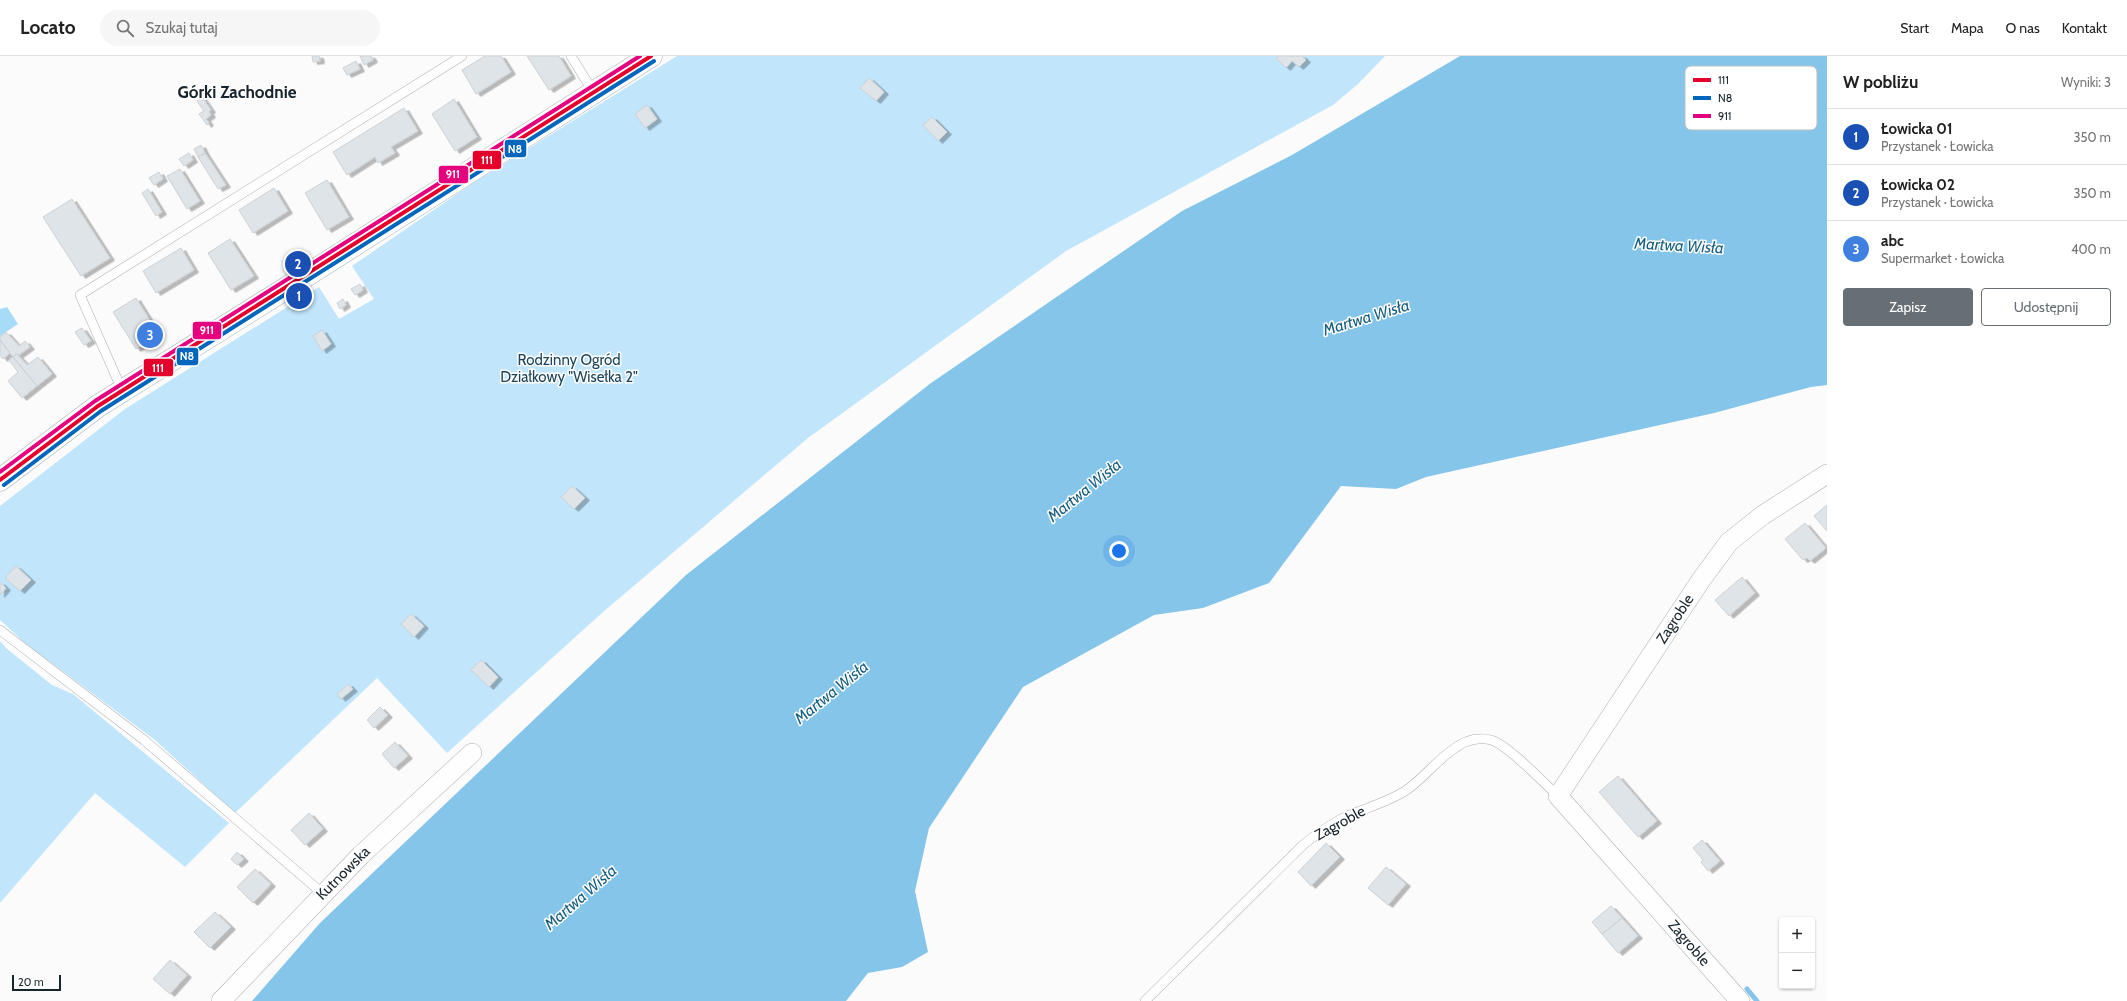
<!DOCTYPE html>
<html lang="pl">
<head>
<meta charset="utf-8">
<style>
	body { margin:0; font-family:Cabin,sans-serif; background:#f6f6f6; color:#222 }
	.controls { position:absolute; right:12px; bottom:12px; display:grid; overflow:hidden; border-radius:4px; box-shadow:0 1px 3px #0004 }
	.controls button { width:36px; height:36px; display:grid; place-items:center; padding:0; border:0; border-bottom:1px solid #e0e0e0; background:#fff; color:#222; font:20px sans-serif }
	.scale { position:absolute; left:12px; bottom:10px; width:49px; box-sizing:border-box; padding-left:4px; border:2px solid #18242c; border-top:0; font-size:11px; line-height:14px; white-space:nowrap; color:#18242c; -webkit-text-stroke:3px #fff; paint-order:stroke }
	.you { position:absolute; left:1119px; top:495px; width:14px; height:14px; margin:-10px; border:3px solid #fff; border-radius:50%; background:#1a73e8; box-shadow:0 0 0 6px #1a73e833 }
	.badge { display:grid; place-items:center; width:26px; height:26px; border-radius:50%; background:#676f74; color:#fff; font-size:13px; font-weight:700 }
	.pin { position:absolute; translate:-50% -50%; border:2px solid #fff; box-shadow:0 1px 4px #0006 }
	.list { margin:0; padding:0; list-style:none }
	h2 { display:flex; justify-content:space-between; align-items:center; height:52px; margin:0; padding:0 16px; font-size:17px }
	h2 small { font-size:13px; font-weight:400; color:#767676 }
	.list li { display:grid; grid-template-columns:26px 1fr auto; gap:12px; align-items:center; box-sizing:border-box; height:56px; padding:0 16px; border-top:1px solid #e0e0e0 }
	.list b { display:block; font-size:15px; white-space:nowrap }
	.list p { margin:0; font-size:13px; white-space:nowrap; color:#767676 }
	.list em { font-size:13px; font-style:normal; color:#767676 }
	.actions { display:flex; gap:8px; padding:12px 16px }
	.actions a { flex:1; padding:9px 0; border:1px solid #676f74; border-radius:4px; text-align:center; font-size:14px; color:#676f74 }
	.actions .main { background:#676f74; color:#fff }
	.icon { flex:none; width:22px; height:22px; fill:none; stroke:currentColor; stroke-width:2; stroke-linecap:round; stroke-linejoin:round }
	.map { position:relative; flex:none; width:1827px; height:945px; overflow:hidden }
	header { display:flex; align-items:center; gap:24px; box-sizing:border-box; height:56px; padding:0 20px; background:#fff; border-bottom:1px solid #e0e0e0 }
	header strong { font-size:19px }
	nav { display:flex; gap:22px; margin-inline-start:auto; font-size:14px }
	.search { width:280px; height:36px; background:#f6f6f6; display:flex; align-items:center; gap:10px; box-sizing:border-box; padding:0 14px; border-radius:22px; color:#767676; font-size:15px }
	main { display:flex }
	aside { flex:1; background:#fff }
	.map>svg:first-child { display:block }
</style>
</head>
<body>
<header>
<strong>Locato</strong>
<div class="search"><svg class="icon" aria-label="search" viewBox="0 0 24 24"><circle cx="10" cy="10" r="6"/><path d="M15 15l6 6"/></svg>Szukaj tutaj</div>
<nav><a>Start</a><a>Mapa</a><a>O nas</a><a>Kontakt</a></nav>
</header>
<main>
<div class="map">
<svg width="1827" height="945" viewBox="0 0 1827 945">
	<defs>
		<filter id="shadow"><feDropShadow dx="4.5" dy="2.5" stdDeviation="0" flood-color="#0004"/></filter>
	</defs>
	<rect width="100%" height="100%" fill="#fbfbfb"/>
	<!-- green -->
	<path fill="#c1e5fb" d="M 677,0 L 1385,0 L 1358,28 L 1333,49 L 1066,195 L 808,382 L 603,556 L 447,697 L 377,622 L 235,757 L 155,684 L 25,587 L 0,564 L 0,450 L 125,353 L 319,231 L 339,263 L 374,243 L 352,210 L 473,127 Z
		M 0,585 L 6,592 L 52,629 L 73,638 L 229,767 L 185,811 L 95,737 L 0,847 Z"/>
	<!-- forest -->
	<path fill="#a8dbf8" d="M 7,251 L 18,268 L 0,280 L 0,253 Z"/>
	<!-- water -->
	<path fill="#84c5e9" d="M 1460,0 L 1827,0 L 1827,329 L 1811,331 L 1714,357 L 1426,421 L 1396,433 L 1341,430 L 1269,527 L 1203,552 L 1154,559 L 1023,631 L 929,772 L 915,835 L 928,896 L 902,911 L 868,917 L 846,945 L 252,945 L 320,867 L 686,519 L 931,327 L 1182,155 L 1292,99 Z"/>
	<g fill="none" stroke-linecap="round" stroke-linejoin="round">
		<!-- stream -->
		<path stroke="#84c5e9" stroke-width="5" d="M 1747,933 L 1757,945"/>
	</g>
	<!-- building -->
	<path fill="#dee4e8" stroke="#cbd1d5" filter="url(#shadow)" d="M 312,0 L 319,0 L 320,5 L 313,6 Z
		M 360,0 L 371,0 L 373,4 L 364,9 Z
		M 485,0 L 501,0 L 511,16 L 476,38 L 462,14 Z
		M 527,0 L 559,0 L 571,20 L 549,34 Z
		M 1279,0 L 1302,0 L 1306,4 L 1299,11 L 1292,5 L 1286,12 L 1276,2 Z
		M 356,5 L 360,13 L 347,19 L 343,12 Z
		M 869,22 L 884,36 L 876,45 L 860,32 Z
		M 202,41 L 211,54 L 209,56 L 211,59 L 206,63 L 209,67 L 207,69 L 199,58 L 204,55 L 197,45 Z
		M 454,43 L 477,81 L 455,95 L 432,58 Z
		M 647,49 L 657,63 L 645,72 L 635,58 Z
		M 404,52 L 418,75 L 391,91 L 395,97 L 378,107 L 375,101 L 347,119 L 333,96 Z
		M 932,61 L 947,76 L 938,85 L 923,69 Z
		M 201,89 L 205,97 L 198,101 L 194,93 Z
		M 189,97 L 193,104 L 184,110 L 179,103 Z
		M 205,97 L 226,129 L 218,133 L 198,101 Z
		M 180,113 L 200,145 L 187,153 L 167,120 Z
		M 159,116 L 163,123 L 154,129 L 149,122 Z
		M 327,124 L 349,161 L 327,174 L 305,137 Z
		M 274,132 L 288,155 L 253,177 L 239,154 Z
		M 148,133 L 162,156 L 156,160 L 142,137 Z
		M 72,143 L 110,202 L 81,220 L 43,161 Z
		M 230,183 L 254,220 L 231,234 L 208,197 Z
		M 181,192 L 194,214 L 156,237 L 143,215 Z
		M 360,228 L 363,234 L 355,239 L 351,233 Z
		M 136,242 L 159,279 L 136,293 L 113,256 Z
		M 343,243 L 346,249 L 340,253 L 337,247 Z
		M 82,272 L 91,285 L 84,289 L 75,276 Z
		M 322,274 L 331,288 L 322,295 L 313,280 Z
		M 6,276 L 19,290 L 25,285 L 30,291 L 19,299 L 17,298 L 13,301 L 0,284 L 0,281 Z
		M 0,284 L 10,297 L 3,303 L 0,299 Z
		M 17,298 L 27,309 L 38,301 L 52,318 L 37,330 L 13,301 Z
		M 13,301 L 37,330 L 22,342 L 8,325 L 18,316 L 9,304 Z
		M 572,430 L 585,442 L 574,453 L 561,441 Z
		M 1827,449 L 1827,475 L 1814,460 Z
		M 1805,467 L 1826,492 L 1810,505 L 1807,502 L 1803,504 L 1785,483 Z
		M 16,510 L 31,524 L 20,535 L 5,522 Z
		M 1742,521 L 1755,537 L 1729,560 L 1715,544 Z
		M 0,526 L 6,532 L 0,539 Z
		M 411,558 L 424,570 L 414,581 L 401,568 Z
		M 481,604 L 498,621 L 489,631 L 471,614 Z
		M 348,628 L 353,633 L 341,643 L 337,638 Z
		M 380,651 L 388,659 L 374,672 L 367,664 Z
		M 395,686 L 408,700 L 394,712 L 382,698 Z
		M 1618,720 L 1657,765 L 1638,781 L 1599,736 Z
		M 309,757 L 323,773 L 305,789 L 291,774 Z
		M 1702,784 L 1720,805 L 1708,815 L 1701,806 L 1703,804 L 1693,792 Z
		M 1326,787 L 1340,801 L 1311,830 L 1298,816 Z
		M 237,796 L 244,803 L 237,809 L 231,803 Z
		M 1386,811 L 1406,828 L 1388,849 L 1368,832 Z
		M 255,813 L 271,828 L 253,847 L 237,831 Z
		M 1611,850 L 1622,862 L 1602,878 L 1592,866 Z
		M 215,856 L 231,871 L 210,892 L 194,876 Z
		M 1622,862 L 1638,880 L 1618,897 L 1602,878 Z
		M 170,904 L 187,919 L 170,938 L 153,923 Z"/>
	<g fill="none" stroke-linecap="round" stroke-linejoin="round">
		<!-- lane casing -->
		<g stroke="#aab0b4" stroke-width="10">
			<path id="lane" d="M 571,0 L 594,37
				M 122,334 L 80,239 L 462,0
				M 0,574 L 144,684 L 322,837
				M 1145,945 L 1303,789 C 1315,779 1327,771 1341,763 C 1362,753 1386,747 1405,735 C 1422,724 1434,707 1451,695 C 1462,686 1476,680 1491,684 C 1507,688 1544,727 1558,740"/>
		</g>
		<!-- street casing -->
		<g stroke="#aab0b4" stroke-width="20">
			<path id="street" d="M 221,945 L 361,799 L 472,697
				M 1740,945 L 1558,740 L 1701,524 L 1729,486 L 1763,459 L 1827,418"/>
		</g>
		<!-- secondary casing -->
		<g stroke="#aab0b4" stroke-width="23">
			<path id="secondary" d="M 0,424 L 98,350 L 301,223 L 651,0"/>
		</g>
		<!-- lane -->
		<use href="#lane" stroke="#fefefe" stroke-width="9"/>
		<!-- street -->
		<use href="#street" stroke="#fefefe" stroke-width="19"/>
		<!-- secondary -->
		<use href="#secondary" stroke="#fefefe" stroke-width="22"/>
		<!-- bus-1 casing -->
		<g stroke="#fff" stroke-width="7">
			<path id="bus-1" d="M 0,424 L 98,350 L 651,0"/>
		</g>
		<!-- bus-2 casing -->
		<g stroke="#fff" stroke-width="7">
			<path id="bus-2" d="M 4,429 L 101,355 L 654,5"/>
		</g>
		<!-- bus-3 casing -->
		<g stroke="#fff" stroke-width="7">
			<path id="bus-3" d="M 0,416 L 95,345 L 640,0"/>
		</g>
		<!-- bus-1 -->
		<use href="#bus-1" stroke="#e4002b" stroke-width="4"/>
		<!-- bus-2 -->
		<use href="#bus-2" stroke="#0065bd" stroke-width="4"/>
		<!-- bus-3 -->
		<use href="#bus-3" stroke="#e5007d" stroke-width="4"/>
	</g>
	<g text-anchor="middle" stroke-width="3" stroke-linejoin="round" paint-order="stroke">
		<!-- park labels -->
		<g font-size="15" fill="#1c4359" stroke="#fff">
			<text x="569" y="309">Rodzinny Ogród<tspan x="569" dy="17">Działkowy "Wisełka 2"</tspan></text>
		</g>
		<!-- street labels -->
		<g font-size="15" fill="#18242c" stroke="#fff">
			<text transform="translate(1675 563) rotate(-57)" y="5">Zagroble</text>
			<text transform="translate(1340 767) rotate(-29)" y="5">Zagroble</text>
			<text transform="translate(343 817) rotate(-45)" y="5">Kutnowska</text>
			<text transform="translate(1689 887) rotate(49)" y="5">Zagroble</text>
		</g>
		<!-- water labels -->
		<g font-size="16" font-style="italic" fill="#175d7f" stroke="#fff">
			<text transform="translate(1679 189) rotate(3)" y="6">Martwa Wisła</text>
			<text transform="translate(1366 261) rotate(-17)" y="6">Martwa Wisła</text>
			<text transform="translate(1084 434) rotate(-39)" y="6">Martwa Wisła</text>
			<text transform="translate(831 636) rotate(-39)" y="6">Martwa Wisła</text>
			<text transform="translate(580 841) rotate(-41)" y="6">Martwa Wisła</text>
		</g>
		<!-- quarter labels -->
		<g font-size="17" font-weight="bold" fill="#18242c" stroke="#fff">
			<text x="237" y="42">Górki Zachodnie</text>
		</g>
	</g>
	<!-- legend -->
	<rect x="1685" y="10" width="132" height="64" rx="6" fill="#fff" stroke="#babdc0" stroke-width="1"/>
	<rect x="1693" y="22" width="18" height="4" fill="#e4002b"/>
	<rect x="1693" y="40" width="18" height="4" fill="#0065bd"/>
	<rect x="1693" y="58" width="18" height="4" fill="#e5007d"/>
	<g font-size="11" fill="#18242c">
		<text x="1718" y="28">111</text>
		<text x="1718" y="46">N8</text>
		<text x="1718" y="64">911</text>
	</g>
	<g stroke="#fff" stroke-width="1.5">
		<rect x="504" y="83" width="23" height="19" rx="4" fill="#0065bd"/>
		<rect x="472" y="94" width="30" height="20" rx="4" fill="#e4002b"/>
		<rect x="438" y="109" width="31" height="19" rx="4" fill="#e5007d"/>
		<rect x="192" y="265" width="30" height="19" rx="4" fill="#e5007d"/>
		<rect x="176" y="291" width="23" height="19" rx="4" fill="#0065bd"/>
		<rect x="143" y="302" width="31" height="19" rx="4" fill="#e4002b"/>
	</g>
	<g font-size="11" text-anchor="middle" font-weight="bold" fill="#fff">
		<text x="515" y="97">N8</text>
		<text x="487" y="108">111</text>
		<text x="453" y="122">911</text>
		<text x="207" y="278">911</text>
		<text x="187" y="304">N8</text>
		<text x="158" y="316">111</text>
	</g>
</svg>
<div class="controls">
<button>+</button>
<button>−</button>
</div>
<div class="scale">20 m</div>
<div class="you"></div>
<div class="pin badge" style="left:299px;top:240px;background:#1a4fb4">1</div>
<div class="pin badge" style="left:298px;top:208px;background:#1a4fb4">2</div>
<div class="pin badge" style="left:150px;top:279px;background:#3f7fe0">3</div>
</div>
<aside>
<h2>W pobliżu<small>Wyniki: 3</small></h2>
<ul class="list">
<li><span class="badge" style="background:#1a4fb4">1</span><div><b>Łowicka 01</b><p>Przystanek · Łowicka</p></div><em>350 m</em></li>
<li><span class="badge" style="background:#1a4fb4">2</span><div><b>Łowicka 02</b><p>Przystanek · Łowicka</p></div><em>350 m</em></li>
<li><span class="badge" style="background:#3f7fe0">3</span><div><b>abc</b><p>Supermarket · Łowicka</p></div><em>400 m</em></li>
</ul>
<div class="actions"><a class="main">Zapisz</a><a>Udostępnij</a></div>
</aside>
</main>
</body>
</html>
